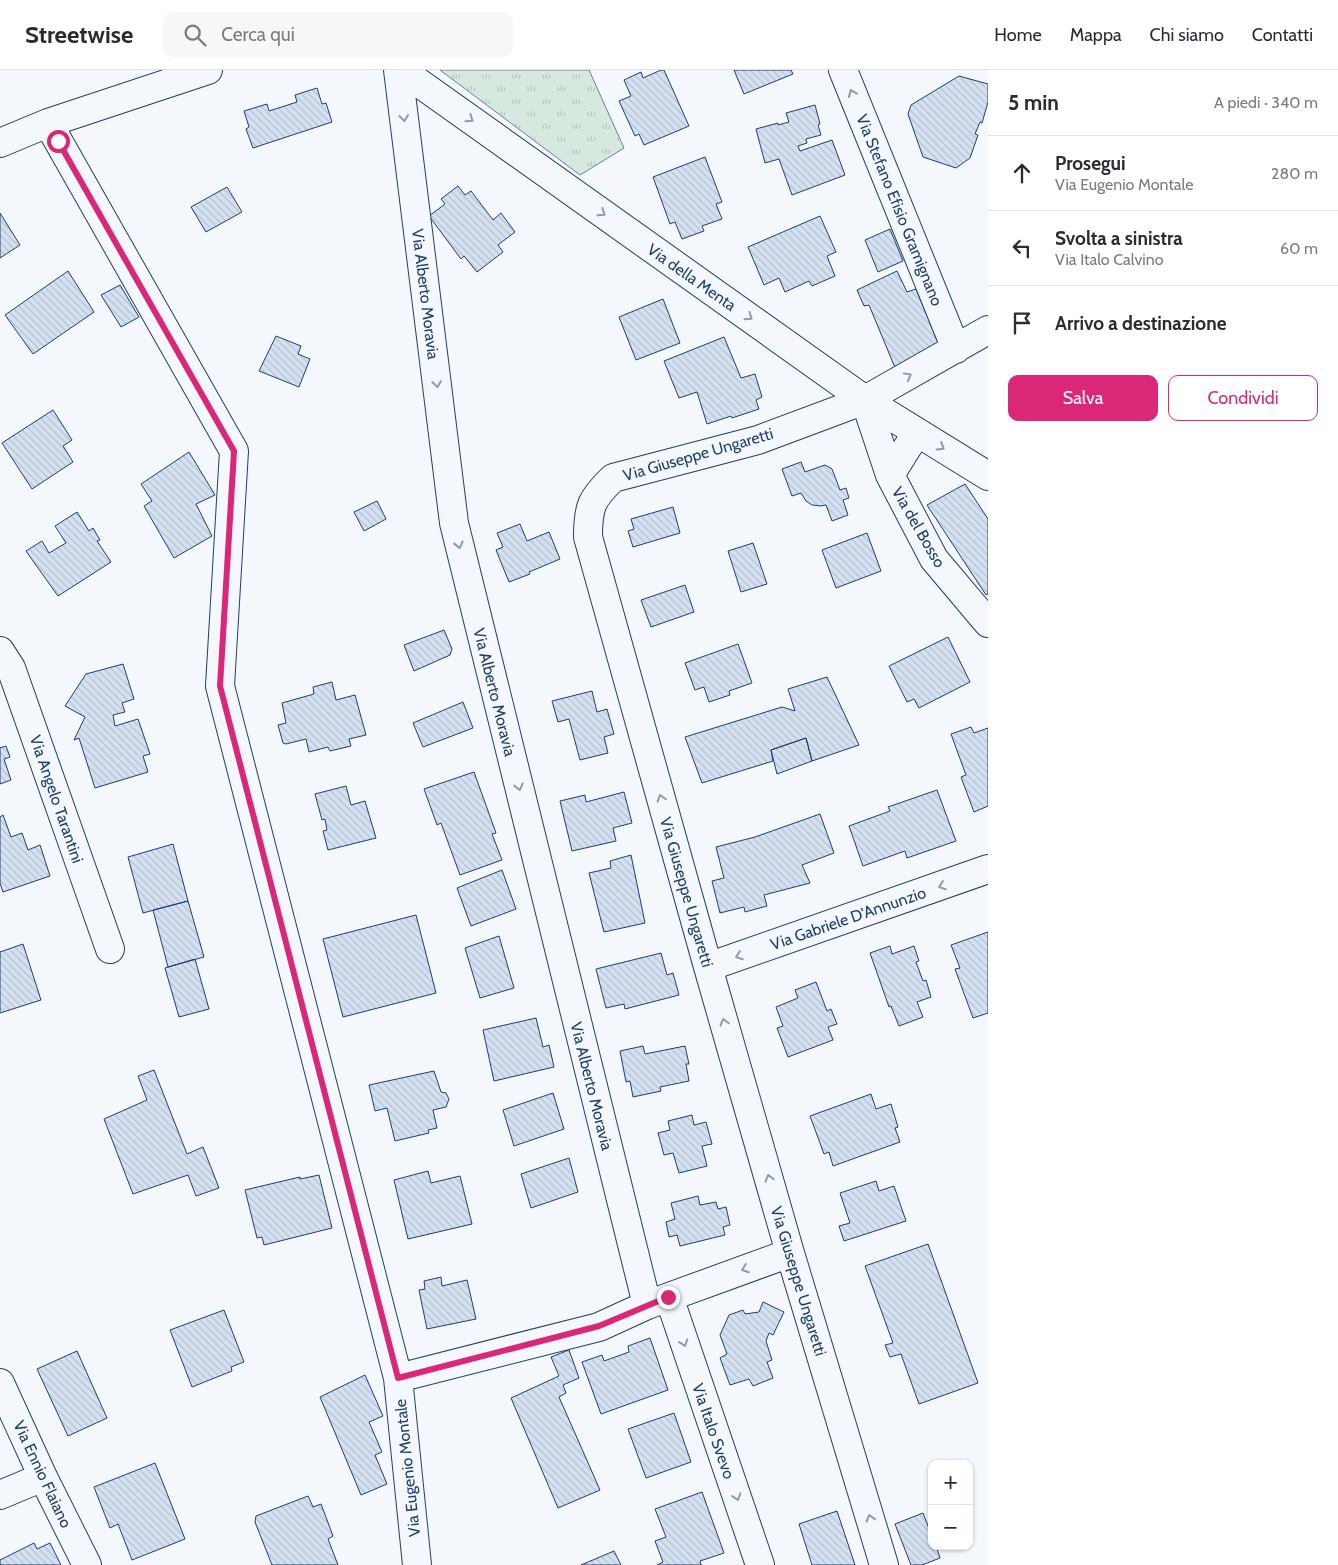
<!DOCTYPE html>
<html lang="it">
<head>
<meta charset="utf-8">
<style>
	body { margin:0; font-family:Cabin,sans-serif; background:#f7f7f7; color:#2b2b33 }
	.controls { position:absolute; right:15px; bottom:15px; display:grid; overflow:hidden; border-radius:10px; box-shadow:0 1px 4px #0004 }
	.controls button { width:45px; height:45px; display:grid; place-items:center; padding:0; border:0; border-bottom:1px solid #e1e1e2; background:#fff; color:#2b2b33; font:25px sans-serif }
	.stop { position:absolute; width:15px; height:15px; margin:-11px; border:4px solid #db2777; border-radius:50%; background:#fff }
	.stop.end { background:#db2777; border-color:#fff; box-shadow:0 1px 5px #0008 }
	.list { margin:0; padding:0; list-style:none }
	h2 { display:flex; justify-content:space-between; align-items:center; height:65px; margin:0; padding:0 20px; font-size:21px }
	h2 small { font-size:16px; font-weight:400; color:#7c7c81 }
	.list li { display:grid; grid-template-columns:32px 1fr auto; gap:15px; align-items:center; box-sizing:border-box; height:75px; padding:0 20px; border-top:1px solid #e1e1e2 }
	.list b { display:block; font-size:19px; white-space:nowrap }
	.list p { margin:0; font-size:16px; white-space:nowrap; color:#7c7c81 }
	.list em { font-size:16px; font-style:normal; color:#7c7c81 }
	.actions { display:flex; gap:10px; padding:15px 20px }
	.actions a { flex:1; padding:11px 0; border:1px solid #db2777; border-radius:10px; text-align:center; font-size:18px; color:#db2777 }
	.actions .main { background:#db2777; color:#fff }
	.icon { flex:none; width:28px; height:28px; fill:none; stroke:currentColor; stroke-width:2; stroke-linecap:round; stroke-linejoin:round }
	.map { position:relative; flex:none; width:988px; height:1495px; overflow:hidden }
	header { display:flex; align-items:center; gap:30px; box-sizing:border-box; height:70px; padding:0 25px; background:#fff; border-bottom:1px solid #e1e1e2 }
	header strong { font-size:24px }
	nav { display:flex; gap:28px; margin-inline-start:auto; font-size:18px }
	.search { width:350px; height:45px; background:#f7f7f7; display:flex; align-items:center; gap:12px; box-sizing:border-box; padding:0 18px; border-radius:10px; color:#7c7c81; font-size:19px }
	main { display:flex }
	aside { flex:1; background:#fff }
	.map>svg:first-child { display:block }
</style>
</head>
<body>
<header>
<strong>Streetwise</strong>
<div class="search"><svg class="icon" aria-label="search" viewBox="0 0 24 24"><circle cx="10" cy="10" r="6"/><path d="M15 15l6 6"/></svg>Cerca qui</div>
<nav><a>Home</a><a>Mappa</a><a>Chi siamo</a><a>Contatti</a></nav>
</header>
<main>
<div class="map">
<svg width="988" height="1495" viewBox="0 0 988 1495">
	<defs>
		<pattern id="grass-tufts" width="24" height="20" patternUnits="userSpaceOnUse" patternTransform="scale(1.25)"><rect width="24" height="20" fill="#d7e8df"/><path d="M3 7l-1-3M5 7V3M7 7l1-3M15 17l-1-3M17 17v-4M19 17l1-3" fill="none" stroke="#b8c8c3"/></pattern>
		<pattern id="building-back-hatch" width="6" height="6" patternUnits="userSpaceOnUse" patternTransform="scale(1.25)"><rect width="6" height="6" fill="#d5e0f0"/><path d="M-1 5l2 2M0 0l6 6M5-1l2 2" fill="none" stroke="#b6c1d1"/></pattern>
	</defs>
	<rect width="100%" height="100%" fill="#f4f7fb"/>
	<!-- grass -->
	<path fill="url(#grass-tufts)" stroke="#687fa3" d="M 440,0 L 589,0 L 624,78 L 580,105 Z"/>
	<!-- building -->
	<path fill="url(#building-back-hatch)" stroke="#1d3f73" d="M 661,0 L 664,0 L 689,56 L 644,75 L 639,64 L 635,66 L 619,31 L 631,26 L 624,10 L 641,2 L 643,8 Z
		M 734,0 L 791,0 L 793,4 L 744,24 Z
		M 959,6 L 988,14 L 988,32 L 982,53 L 980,52 L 975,64 L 978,65 L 970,88 L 956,98 L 923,87 L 908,44 L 911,35 Z
		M 317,18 L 322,34 L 326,33 L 332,52 L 253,78 L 246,59 L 249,57 L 244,41 L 267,34 L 269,41 L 297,32 L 295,25 Z
		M 815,35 L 820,54 L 818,55 L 821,65 L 806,69 L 807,73 L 798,76 L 800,81 L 832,70 L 845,105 L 792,125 L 779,89 L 765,93 L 756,59 L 778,53 L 778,55 L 789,52 L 786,43 Z
		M 705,87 L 722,132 L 716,134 L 722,149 L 702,156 L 704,161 L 682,169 L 675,152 L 670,154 L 653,107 Z
		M 458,116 L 465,125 L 471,121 L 493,150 L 501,143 L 515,162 L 498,175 L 503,182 L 477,202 L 464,186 L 461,189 L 429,146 L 445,134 L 441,129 Z
		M 227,117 L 242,142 L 206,162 L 191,137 Z
		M 0,143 L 20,175 L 0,188 Z
		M 820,146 L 836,182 L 827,186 L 835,206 L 812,216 L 809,211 L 785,222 L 779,208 L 764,215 L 748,177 Z
		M 890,159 L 903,191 L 878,202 L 865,170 Z
		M 68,201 L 94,242 L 33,284 L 5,245 Z
		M 897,201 L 907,222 L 916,219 L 940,277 L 896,300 L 869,235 L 864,236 L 857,220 Z
		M 120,215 L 139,247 L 121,257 L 101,225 Z
		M 663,229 L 680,273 L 636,290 L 619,247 Z
		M 276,266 L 301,276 L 298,284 L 310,289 L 299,317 L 259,301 Z
		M 724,267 L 741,308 L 755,304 L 762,327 L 756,330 L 759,339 L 732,348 L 731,346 L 707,354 L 697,322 L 679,328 L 664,291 Z
		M 53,340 L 72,370 L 63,376 L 73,392 L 32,419 L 2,373 Z
		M 189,382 L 215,425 L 196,434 L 212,466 L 174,488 L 144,436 L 152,431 L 141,414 Z
		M 801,392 L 805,402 L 825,395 L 832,399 L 840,420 L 846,418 L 849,428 L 843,430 L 848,445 L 832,451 L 826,435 L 821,436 L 812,435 L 806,431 L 801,423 L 792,426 L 782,399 Z
		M 965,414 L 988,449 L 988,524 L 986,525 L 927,435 Z
		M 377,431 L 386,449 L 364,461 L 354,442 Z
		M 673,437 L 680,463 L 633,477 L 628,461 L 634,459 L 631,449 Z
		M 77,442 L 89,461 L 93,458 L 100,470 L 97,471 L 111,492 L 58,526 L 26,481 L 42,471 L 49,483 L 66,473 L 55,456 Z
		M 520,454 L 527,471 L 549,462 L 560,489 L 529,502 L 530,504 L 509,512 L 496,480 L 503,477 L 497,463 Z
		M 867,463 L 881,501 L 836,518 L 822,480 Z
		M 753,473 L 767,514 L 741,522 L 728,481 Z
		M 685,515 L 694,542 L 651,557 L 641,530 Z
		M 444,560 L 452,579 L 450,585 L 414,601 L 404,575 Z
		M 948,567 L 970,612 L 919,638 L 914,629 L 907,632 L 889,596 Z
		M 738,574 L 752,613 L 729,621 L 730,625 L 709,632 L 704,617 L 695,620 L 685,593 Z
		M 123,594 L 134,629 L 122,633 L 125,642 L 113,645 L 115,656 L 138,649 L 150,684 L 143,686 L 148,702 L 95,718 L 79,668 L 74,670 L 85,647 L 65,636 L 86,604 Z
		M 827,607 L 859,675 L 812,691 L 806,668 L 771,680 L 773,691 L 702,713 L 685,667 L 782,637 L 795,641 L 788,619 Z
		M 332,612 L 336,630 L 355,625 L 366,665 L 349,669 L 351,676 L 330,681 L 328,677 L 309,682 L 306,669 L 286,674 L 283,673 L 278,655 L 286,653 L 282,633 L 314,624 L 313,617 Z
		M 592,621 L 597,642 L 607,639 L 614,664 L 604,667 L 608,683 L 580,690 L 569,649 L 558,652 L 552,631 Z
		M 463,632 L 473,658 L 423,677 L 413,653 Z
		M 971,657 L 974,663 L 988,658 L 988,736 L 974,742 L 961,707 L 966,705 L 951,664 Z
		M 806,668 L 812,691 L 777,704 L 771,680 Z
		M 6,676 L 10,687 L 4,689 L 11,710 L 0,714 L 0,678 Z
		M 474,702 L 496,763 L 492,764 L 502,790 L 460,805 L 441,753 L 437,755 L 424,719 Z
		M 346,716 L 351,735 L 365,731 L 376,768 L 328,780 L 323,761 L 327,760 L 325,749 L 322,750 L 315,724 Z
		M 937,720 L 956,771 L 907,788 L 905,781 L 863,796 L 849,756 L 890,741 L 888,737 Z
		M 624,722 L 632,753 L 613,758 L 616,771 L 572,781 L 560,731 L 585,725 L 586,732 Z
		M 820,744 L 834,783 L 802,795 L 810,813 L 764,825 L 767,836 L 745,842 L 744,837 L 720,843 L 712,811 L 724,808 L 716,777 L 755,767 Z
		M 3,745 L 11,767 L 22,763 L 28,780 L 40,775 L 50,806 L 3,822 L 0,813 L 0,747 Z
		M 173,774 L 188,831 L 143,843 L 128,787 Z
		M 631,785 L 645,853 L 604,862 L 589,803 L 611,798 L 610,791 Z
		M 502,800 L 516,839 L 471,856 L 457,818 Z
		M 188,831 L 204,887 L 168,897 L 153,840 Z
		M 416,845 L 436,923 L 343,947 L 323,869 Z
		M 988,862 L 988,943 L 973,948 L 955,899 L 960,898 L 951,875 Z
		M 499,866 L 514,918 L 480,928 L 465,878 Z
		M 23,874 L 41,930 L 0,943 L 0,882 Z
		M 890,876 L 892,884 L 914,876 L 919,891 L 916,892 L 923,911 L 926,910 L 931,927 L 917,932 L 923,947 L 899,956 L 891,936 L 889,937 L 870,883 Z
		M 661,883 L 667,905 L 673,903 L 679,925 L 625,939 L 624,934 L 606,938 L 596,899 Z
		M 195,889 L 209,939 L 179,947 L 165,898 Z
		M 816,912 L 827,941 L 831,939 L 837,954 L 828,957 L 833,970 L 788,987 L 777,958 L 783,956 L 776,937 L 798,928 L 795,920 Z
		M 536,948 L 543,977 L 549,975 L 554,997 L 494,1011 L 483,960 Z
		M 643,976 L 645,984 L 685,976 L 689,994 L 686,994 L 689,1011 L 660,1017 L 661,1021 L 633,1027 L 630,1011 L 626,1012 L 620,981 Z
		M 154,1000 L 187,1084 L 203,1077 L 219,1118 L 196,1126 L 188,1105 L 133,1124 L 104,1049 L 147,1030 L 138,1006 Z
		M 434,1001 L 441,1022 L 446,1023 L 449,1029 L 446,1037 L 433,1040 L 437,1058 L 428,1060 L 429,1063 L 395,1071 L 387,1038 L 375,1041 L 369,1015 Z
		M 553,1023 L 564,1059 L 514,1076 L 503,1040 Z
		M 871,1024 L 876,1039 L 891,1034 L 898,1057 L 895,1058 L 900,1072 L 833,1096 L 829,1082 L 824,1084 L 810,1046 Z
		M 692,1045 L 694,1055 L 706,1052 L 712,1074 L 702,1076 L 707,1096 L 679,1103 L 673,1083 L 664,1085 L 658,1063 L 670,1060 L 668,1051 Z
		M 569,1088 L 578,1122 L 531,1138 L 521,1104 Z
		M 428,1101 L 431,1113 L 460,1106 L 472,1154 L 408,1169 L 394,1110 Z
		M 319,1105 L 332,1158 L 264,1175 L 262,1167 L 257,1168 L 245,1120 L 300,1107 L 300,1109 Z
		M 876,1111 L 879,1121 L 894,1116 L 906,1151 L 844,1171 L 839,1156 L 850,1153 L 840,1123 Z
		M 698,1126 L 700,1135 L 716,1132 L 718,1139 L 726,1137 L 730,1155 L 723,1157 L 725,1165 L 680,1176 L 677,1165 L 669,1167 L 666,1152 L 675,1149 L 671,1133 Z
		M 928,1174 L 978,1313 L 919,1334 L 901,1284 L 890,1287 L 885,1275 L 893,1273 L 865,1196 Z
		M 441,1207 L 442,1216 L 467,1210 L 476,1249 L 427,1259 L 419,1220 L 425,1219 L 424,1211 Z
		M 763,1232 L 784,1242 L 773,1265 L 769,1263 L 766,1271 L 772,1290 L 767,1292 L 773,1308 L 753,1316 L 749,1309 L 730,1315 L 720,1288 L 727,1284 L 720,1265 L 729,1245 L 743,1240 L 745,1244 L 759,1242 Z
		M 224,1240 L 244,1292 L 231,1297 L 232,1301 L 192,1317 L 170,1260 Z
		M 650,1268 L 668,1320 L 601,1344 L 582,1292 L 602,1285 L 604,1291 L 629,1282 L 628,1276 Z
		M 569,1280 L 579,1308 L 563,1315 L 566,1323 L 559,1327 L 600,1420 L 558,1438 L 511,1328 L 559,1306 L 551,1287 Z
		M 77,1281 L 107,1348 L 68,1366 L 37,1299 Z
		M 365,1305 L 383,1346 L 369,1352 L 382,1382 L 375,1385 L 387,1414 L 361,1425 L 320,1327 Z
		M 674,1343 L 691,1392 L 646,1408 L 628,1359 Z
		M 155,1393 L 185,1469 L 132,1490 L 118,1454 L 110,1458 L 94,1417 Z
		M 702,1422 L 724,1483 L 700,1491 L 701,1495 L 657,1495 L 663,1492 L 655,1471 L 666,1467 L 655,1439 Z
		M 308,1426 L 313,1437 L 321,1434 L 333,1466 L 328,1469 L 338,1495 L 272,1495 L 255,1452 L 256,1446 Z
		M 837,1441 L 855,1495 L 812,1495 L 799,1454 Z
		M 923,1443 L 932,1466 L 932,1476 L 936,1476 L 940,1488 L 922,1495 L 911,1495 L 895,1454 Z
		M 34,1473 L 37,1479 L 50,1473 L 61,1495 L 0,1495 L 0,1490 Z
		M 614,1481 L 621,1495 L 581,1495 Z"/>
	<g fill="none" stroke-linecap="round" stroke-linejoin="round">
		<!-- minor casing -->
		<g stroke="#1d3f73" stroke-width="30">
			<path id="minor" d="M 398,0 L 454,453 L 647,1235
				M 401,0 L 865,330 L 988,406
				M 843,0 L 956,279
				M 48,53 L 234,381 L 220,616 L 398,1308 L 417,1495
				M 0,73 L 48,53 L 208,0
				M 865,330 L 890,405 L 934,489 L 988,553
				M 890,405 L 917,362
				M 0,581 L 11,598 L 110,879
				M 708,897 L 988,799
				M 669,1227 L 760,1495
				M 398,1308 L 599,1257 L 647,1235 L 790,1183
				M 0,1313 L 43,1407 L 87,1495
				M 0,1425 L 43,1407
				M 884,1495 L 790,1183 L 708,897 L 588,467 C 588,437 591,429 613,408 L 758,370 L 865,330 L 988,260"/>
		</g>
		<!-- minor -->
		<use href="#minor" stroke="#f4f7fb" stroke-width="28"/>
	</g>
	<!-- one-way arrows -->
	<defs><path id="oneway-chevron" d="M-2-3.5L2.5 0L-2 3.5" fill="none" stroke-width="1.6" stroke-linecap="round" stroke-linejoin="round" transform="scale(1.25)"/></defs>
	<g stroke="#889bb7">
		<use href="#oneway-chevron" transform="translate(852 23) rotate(-112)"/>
		<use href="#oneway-chevron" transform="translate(404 48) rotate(83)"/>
		<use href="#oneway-chevron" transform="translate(470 49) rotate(35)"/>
		<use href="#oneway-chevron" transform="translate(602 143) rotate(35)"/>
		<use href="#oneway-chevron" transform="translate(749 247) rotate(35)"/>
		<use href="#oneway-chevron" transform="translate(908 306) rotate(-29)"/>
		<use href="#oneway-chevron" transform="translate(437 314) rotate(83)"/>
		<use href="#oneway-chevron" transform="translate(941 377) rotate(32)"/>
		<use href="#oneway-chevron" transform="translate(459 475) rotate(76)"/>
		<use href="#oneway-chevron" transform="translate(519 717) rotate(76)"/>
		<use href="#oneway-chevron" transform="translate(661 728) rotate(-106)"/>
		<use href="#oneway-chevron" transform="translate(942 816) rotate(161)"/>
		<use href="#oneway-chevron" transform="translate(739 886) rotate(161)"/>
		<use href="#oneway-chevron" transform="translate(724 952) rotate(-106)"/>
		<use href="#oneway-chevron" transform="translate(769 1108) rotate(-106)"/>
		<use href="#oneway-chevron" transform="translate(745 1199) rotate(160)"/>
		<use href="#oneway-chevron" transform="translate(684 1273) rotate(71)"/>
		<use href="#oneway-chevron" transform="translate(737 1427) rotate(71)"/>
		<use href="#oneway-chevron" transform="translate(870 1448) rotate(-107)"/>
	</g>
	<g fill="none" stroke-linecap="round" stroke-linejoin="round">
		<!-- route -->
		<path stroke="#db2777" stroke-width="6" d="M 58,71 L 234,381 L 220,616 L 398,1308 L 599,1256 L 668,1227"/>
	</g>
	<g text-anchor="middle" stroke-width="4" stroke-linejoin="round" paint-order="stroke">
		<!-- street labels -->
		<g font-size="16" fill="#1d3f73" stroke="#f4f7fb">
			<text transform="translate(900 140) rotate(68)" y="6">Via Stefano Efisio Gramignano</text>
			<text transform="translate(692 207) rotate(35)" y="6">Via della Menta</text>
			<text transform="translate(426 224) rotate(83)" y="6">Via Alberto Moravia</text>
			<text transform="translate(698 384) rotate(-16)" y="6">Via Giuseppe Ungaretti</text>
			<text transform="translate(919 457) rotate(60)" y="6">Via del Bosso</text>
			<text transform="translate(495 622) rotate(76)" y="6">Via Alberto Moravia</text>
			<text transform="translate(57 729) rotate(71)" y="6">Via Angelo Tarantini</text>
			<text transform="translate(687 822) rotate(74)" y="6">Via Giuseppe Ungaretti</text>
			<text transform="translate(848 848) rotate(-19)" y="6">Via Gabriele D'Annunzio</text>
			<text transform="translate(592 1016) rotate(76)" y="6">Via Alberto Moravia</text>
			<text transform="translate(799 1211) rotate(73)" y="6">Via Giuseppe Ungaretti</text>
			<text transform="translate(714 1361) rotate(71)" y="6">Via Italo Svevo</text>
			<text transform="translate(407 1398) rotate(-96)" y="6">Via Eugenio Montale</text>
			<text transform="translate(43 1404) rotate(65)" y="6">Via Ennio Flaiano</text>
		</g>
	</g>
</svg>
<div class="controls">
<button>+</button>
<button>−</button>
</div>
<div class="stop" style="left:58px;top:71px"></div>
<div class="stop end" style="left:668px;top:1227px"></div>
</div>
<aside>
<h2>5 min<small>A piedi · 340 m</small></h2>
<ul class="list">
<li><svg class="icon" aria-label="ahead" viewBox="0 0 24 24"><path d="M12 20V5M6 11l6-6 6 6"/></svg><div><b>Prosegui</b><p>Via Eugenio Montale</p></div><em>280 m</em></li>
<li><svg class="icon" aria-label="left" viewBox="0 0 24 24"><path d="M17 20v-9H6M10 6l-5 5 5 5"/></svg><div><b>Svolta a sinistra</b><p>Via Italo Calvino</p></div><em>60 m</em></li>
<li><svg class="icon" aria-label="arrive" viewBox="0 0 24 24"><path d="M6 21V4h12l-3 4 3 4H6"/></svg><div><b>Arrivo a destinazione</b></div></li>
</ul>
<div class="actions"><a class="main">Salva</a><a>Condividi</a></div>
</aside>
</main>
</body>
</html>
